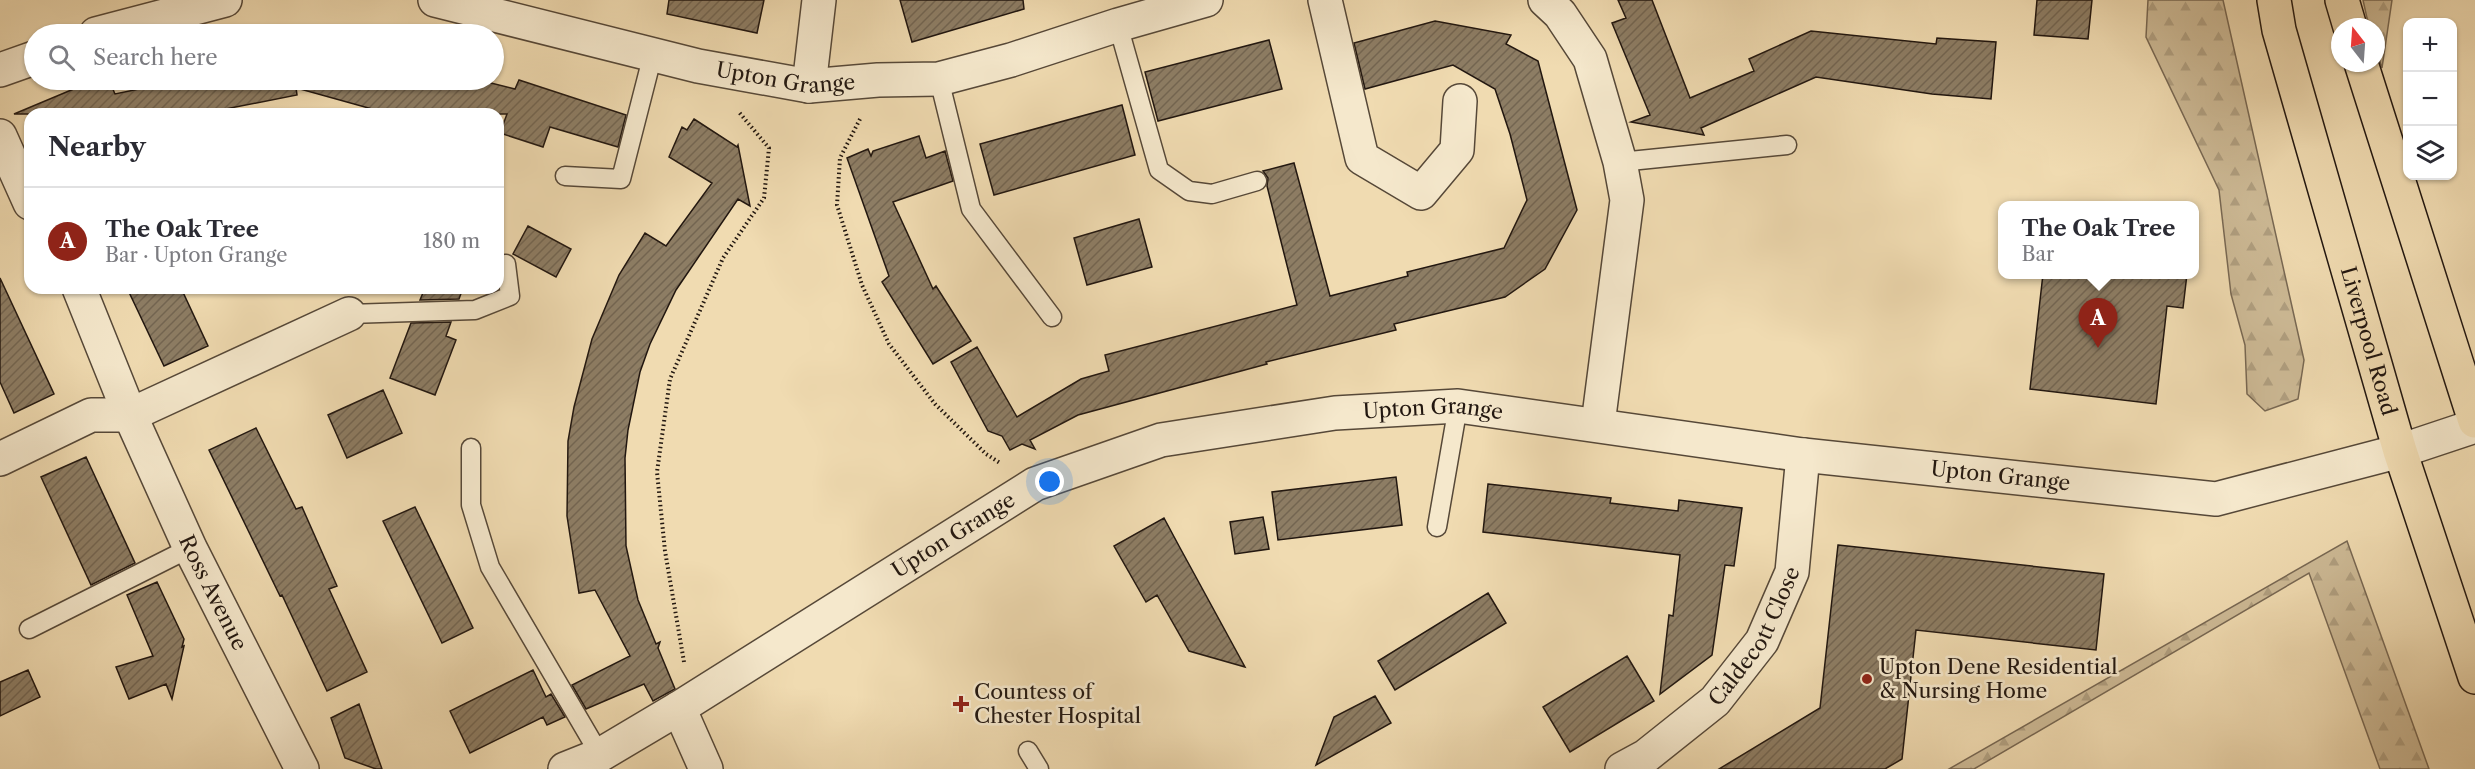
<!DOCTYPE html>
<html lang="en">
<head>
<meta charset="utf-8">
<style>
	body { margin:0; font-family:"Libre Caslon Text",serif; background:#f7f7f7; color:#2b2b33 }
	.controls { position:absolute; right:18px; top:18px; display:grid; overflow:hidden; border-radius:12px; box-shadow:0 2px 4px #0004 }
	.controls button { width:54px; height:54px; display:grid; place-items:center; padding:0; border:0; border-bottom:2px solid #e1e1e2; background:#fff; color:#2b2b33; font:30px sans-serif }
	.compass { position:absolute; left:2331px; top:18px; width:54px; height:54px; border-radius:50%; background:#fff; box-shadow:0 2px 4px #0004; rotate:343deg }
	.you { position:absolute; left:1050px; top:482px; width:21px; height:21px; margin:-15px; border:4px solid #fff; border-radius:50%; background:#1a73e8; box-shadow:0 0 0 9px #1a73e833 }
	.badge { display:grid; place-items:center; width:39px; height:39px; border-radius:50%; background:#8f2418; color:#fff; font-size:20px; font-weight:700 }
	.pin { position:absolute; translate:-50% -50px; filter:drop-shadow(0 2px 3px #0008) }
	.pin::after { content:''; position:absolute; top:32px; width:21px; height:18px; background:inherit; clip-path:polygon(0 0,100% 0,50% 100%) }
	.popup { position:absolute; left:1998px; top:201px; width:201px; height:78px; box-sizing:border-box; display:grid; place-content:center; border-radius:12px; background:#fff; filter:drop-shadow(0 2px 4px #0005); font-size:20px; white-space:nowrap; color:#7c7c81 }
	.popup b { font-size:22px; color:#2b2b33 }
	.popup::after { content:''; position:absolute; left:50%; top:100%; margin-left:-12px; border:12px solid transparent; border-top-color:#fff }
	.list { margin:0; padding:0; list-style:none }
	h2 { display:flex; justify-content:space-between; align-items:center; height:78px; margin:0; padding:0 24px; font-size:26px }
	h2 small { font-size:20px; font-weight:400; color:#7c7c81 }
	.list li { display:grid; grid-template-columns:39px 1fr auto; gap:18px; align-items:center; box-sizing:border-box; height:108px; padding:0 24px; border-top:2px solid #e1e1e2 }
	.list b { display:block; font-size:22px; white-space:nowrap }
	.list p { margin:0; font-size:20px; white-space:nowrap; color:#7c7c81 }
	.list em { font-size:20px; font-style:normal; color:#7c7c81 }
	.icon { flex:none; width:33px; height:33px; fill:none; stroke:currentColor; stroke-width:2; stroke-linecap:round; stroke-linejoin:round }
	.map { position:relative; flex:none; width:2475px; height:769px; overflow:hidden }
	.search { position:absolute; background:#fff; box-shadow:0 2px 4px #0004; left:24px; top:24px; width:480px; height:66px; display:flex; align-items:center; gap:15px; box-sizing:border-box; padding:0 21px; border-radius:33px; color:#7c7c81; font-size:22px }
	.panel { position:absolute; background:#fff; box-shadow:0 2px 4px #0004; left:24px; top:108px; width:480px; height:186px; border-radius:18px }
	.map>svg:first-child { display:block }
</style>
</head>
<body>
<div class="map">
<svg width="2475" height="769" viewBox="0 0 2475 769">
	<defs>
		<pattern id="forest-firs" width="22" height="20" patternUnits="userSpaceOnUse" patternTransform="scale(1.5)"><rect width="22" height="20" fill="#cdba96"/><path d="M5 1l3.5 6h-7zM16 11l3.5 6h-7z" fill="#b09f80"/></pattern>
		<pattern id="building-hatch" width="6" height="6" patternUnits="userSpaceOnUse" patternTransform="scale(1.5)"><rect width="6" height="6" fill="#8d7d64"/><path d="M-1 1l2-2M0 6l6-6M5 7l2-2" fill="none" stroke="#736551"/></pattern>
	</defs>
	<rect width="100%" height="100%" fill="#f0dbb1"/>
	<filter id="stains"><feTurbulence type="fractalNoise" baseFrequency=".00333" numOctaves="4"/><feColorMatrix values="0 0 0 0 .2 0 0 0 0 .09 0 0 0 0 .02 0 0 0 .5 -.17"/></filter>
	<radialGradient id="worn" r=".72"><stop offset=".6" stop-color="#630" stop-opacity="0"/><stop offset="1" stop-color="#630" stop-opacity=".3"/></radialGradient>
	<!-- forest -->
	<path fill="url(#forest-firs)" stroke="#786853" stroke-width="1.5" d="M 2148,0 L 2223,0 L 2304,360 L 2298,399 L 2265,411 L 2247,394 L 2245,345 L 2231,294 L 2219,190 L 2146,37 Z
		M 2363,0 L 2392,0 L 2382,68 L 2376,49 L 2376,27 L 2369,27 Z
		M 2347,541 L 2429,769 L 2380,769 L 2309,573 L 1974,769 L 1949,769 Z"/>
	<!-- building -->
	<path fill="url(#building-hatch)" stroke="#221710" stroke-width="1.5" d="M 669,0 L 764,0 L 757,33 L 667,14 Z
		M 900,0 L 1023,0 L 1024,9 L 912,42 Z
		M 1618,0 L 1652,0 L 1690,98 L 1754,71 L 1749,59 L 1811,31 L 1936,44 L 1937,38 L 1996,42 L 1991,99 L 1932,94 L 1816,77 L 1701,128 L 1704,135 L 1631,122 L 1650,115 L 1612,23 L 1626,18 Z
		M 2037,0 L 2092,0 L 2088,39 L 2034,35 Z
		M 1435,21 L 1511,35 L 1506,44 L 1538,61 L 1577,210 L 1545,269 L 1505,297 L 1394,324 L 1396,330 L 1266,362 L 1267,364 L 1078,415 L 1030,440 L 1035,449 L 1022,444 L 1010,450 L 1002,436 L 988,431 L 951,362 L 977,347 L 1017,417 L 1081,379 L 1109,371 L 1105,355 L 1297,305 L 1267,186 L 1268,178 L 1263,171 L 1294,163 L 1330,296 L 1408,276 L 1407,272 L 1504,248 L 1527,200 L 1510,134 L 1495,89 L 1453,65 L 1365,89 L 1354,43 Z
		M 1269,40 L 1282,89 L 1158,121 L 1145,72 Z
		M 95,80 L 109,80 L 115,94 L 183,80 L 295,80 L 297,95 L 200,114 L 14,114 Z
		M 302,80 L 479,80 L 515,89 L 519,80 L 626,115 L 618,147 L 550,127 L 543,147 L 500,133 L 507,114 L 390,114 L 300,89 Z
		M 1122,105 L 1135,155 L 994,195 L 980,144 Z
		M 694,119 L 737,147 L 738,145 L 750,206 L 738,199 L 676,290 L 650,344 L 640,372 L 628,430 L 625,458 L 626,546 L 638,600 L 656,644 L 660,642 L 658,648 L 675,689 L 653,701 L 644,684 L 586,709 L 572,685 L 630,656 L 595,590 L 579,593 L 567,516 L 568,441 L 574,407 L 592,339 L 619,275 L 645,233 L 666,246 L 712,183 L 669,157 L 682,127 L 687,130 Z
		M 919,136 L 926,158 L 945,151 L 953,181 L 893,202 L 933,289 L 936,286 L 971,341 L 933,364 L 882,282 L 889,276 L 847,158 L 868,149 L 871,156 L 873,151 Z
		M 1139,219 L 1152,267 L 1087,285 L 1074,238 Z
		M 528,226 L 571,249 L 556,277 L 513,254 Z
		M 2043,274 L 2187,274 L 2183,308 L 2167,306 L 2156,404 L 2030,389 Z
		M 0,278 L 54,394 L 14,413 L 0,382 Z
		M 127,288 L 181,288 L 208,346 L 164,366 Z
		M 425,288 L 463,288 L 459,299 L 420,300 Z
		M 451,322 L 446,336 L 456,340 L 435,395 L 390,378 L 411,323 Z
		M 383,390 L 402,433 L 347,458 L 328,415 Z
		M 256,428 L 296,509 L 302,507 L 337,586 L 329,589 L 367,672 L 327,691 L 282,595 L 280,596 L 209,450 Z
		M 86,457 L 135,563 L 91,585 L 41,477 Z
		M 1396,477 L 1402,525 L 1278,540 L 1272,492 Z
		M 1488,484 L 1611,498 L 1610,503 L 1678,511 L 1679,500 L 1742,508 L 1734,566 L 1725,565 L 1712,655 L 1660,694 L 1669,615 L 1673,616 L 1680,555 L 1483,532 Z
		M 415,507 L 473,628 L 442,643 L 383,521 Z
		M 1263,517 L 1269,549 L 1235,554 L 1230,522 Z
		M 1164,518 L 1179,546 L 1245,667 L 1189,651 L 1157,595 L 1146,602 L 1114,546 Z
		M 1838,545 L 2104,574 L 2096,650 L 1916,630 L 1902,759 L 1885,769 L 1719,769 L 1820,708 Z
		M 157,582 L 184,639 L 182,647 L 184,646 L 172,699 L 166,684 L 129,699 L 116,667 L 153,656 L 127,595 Z
		M 1488,593 L 1506,623 L 1395,690 L 1378,661 Z
		M 1627,656 L 1654,701 L 1570,752 L 1543,707 Z
		M 28,670 L 40,697 L 0,716 L 0,682 Z
		M 533,670 L 546,697 L 551,694 L 565,717 L 547,725 L 543,717 L 470,753 L 450,711 Z
		M 1375,696 L 1391,723 L 1316,765 L 1334,717 Z
		M 359,704 L 382,769 L 376,769 L 345,758 L 331,718 Z"/>
	<g fill="none" stroke-linecap="round" stroke-linejoin="round">
		<!-- service casing -->
		<g stroke="#564838" stroke-width="21">
			<path id="service" d="M 1118,25 L 1159,170 L 1189,191 L 1212,194 L 1257,181
				M 939,79 L 971,209 L 1052,317
				M 1620,162 L 1787,145
				M 565,176 L 621,179 L 653,54
				M 349,314 L 475,310 L 510,296 L 506,264
				M 471,448 L 471,505 L 490,567 L 600,755
				M 1437,527 L 1458,406
				M 29,629 L 190,548
				M 1028,751 L 1039,769"/>
		</g>
		<!-- minor casing -->
		<g stroke="#564838" stroke-width="36">
			<g id="minor">
				<path id="s1" d="M 435,0 L 698,66 L 809,86 L 878,80 L 939,79 L 1011,60 L 1118,25 L 1206,0"/>
				<path d="M 1325,0 L 1362,158 L 1421,193 L 1457,150 L 1460,101"/>
				<path d="M 1545,0 L 1560,14 L 1590,59 L 1620,162 L 1627,200 L 1598,424"/>
				<path d="M 96,34 L 225,0"/>
				<path d="M 0,70 L 34,58"/>
				<path d="M 809,86 L 819,0"/>
				<path d="M 0,136 L 30,203"/>
				<path id="s2" d="M 79,288 L 130,415 L 190,548 L 302,769"/>
				<path d="M 0,459 L 91,415 L 130,415 L 349,314"/>
				<path d="M 679,708 L 706,769"/>
				<path id="s3" d="M 565,769 L 600,755 L 679,708 L 1035,484 L 1161,440 L 1335,413 L 1458,406 L 1803,455 L 2216,499 L 2400,451 L 2475,426"/>
				<path id="s4" d="M 1622,769 L 1646,756 L 1715,701 L 1762,641 L 1792,572 L 1803,455"/>
			</g>
		</g>
		<!-- trunk casing -->
		<g stroke="#221710" stroke-width="36">
			<g id="trunk">
				<path id="s5" d="M 2274,0 L 2279,30 L 2400,451 L 2475,677"/>
				<path d="M 2342,0 L 2350,27"/>
				<path d="M 2361,63 L 2475,421"/>
			</g>
		</g>
		<!-- path -->
		<path stroke="#221710" stroke-width="4" stroke-dasharray="1.5 3" stroke-linecap="butt" d="M 860,119 L 840,158 L 837,205 L 862,285 L 889,344 L 935,404 L 986,454 L 1000,463
			M 684,662 L 665,551 L 657,472 L 670,379 L 723,258 L 764,198 L 769,148 L 738,111"/>
		<!-- service -->
		<use href="#service" stroke="#f5e8cc" stroke-width="18"/>
		<!-- minor -->
		<use href="#minor" stroke="#f5e8cc" stroke-width="33"/>
		<!-- trunk -->
		<use href="#trunk" stroke="#f0dbb1" stroke-width="33"/>
	</g>
	<!-- markers -->
	<g fill="#8f2418" stroke="#f5e8cc" stroke-width="2">
		<circle cx="1867" cy="679" r="6"/>
		<path d="M958 695h6v6h6v6h-6v6h-6v-6h-6v-6h6z"/>
	</g>
	<g text-anchor="middle" stroke-width="5" stroke-linejoin="round" paint-order="stroke">
		<!-- street labels -->
		<g font-size="21" fill="#221710" stroke="#f5e8cc">
			<text dy="7" stroke="none"><textPath href="#s1" startOffset="360">Upton Grange</textPath></text>
			<text dy="7" stroke="none"><textPath href="#s5" startOffset="354">Liverpool Road</textPath></text>
			<text dy="7" stroke="none"><textPath href="#s3" startOffset="958">Upton Grange</textPath></text>
			<text dy="7" stroke="none"><textPath href="#s3" startOffset="1530">Upton Grange</textPath></text>
			<text dy="7" stroke="none"><textPath href="#s3" startOffset="454">Upton Grange</textPath></text>
			<text dy="7" stroke="none"><textPath href="#s2" startOffset="333">Ross Avenue</textPath></text>
			<text dy="7" stroke="none"><textPath href="#s4" startOffset="192">Caldecott Close</textPath></text>
		</g>
		<!-- poi labels -->
		<g font-size="21" fill="#221710" stroke="#f5e8cc" text-anchor="start">
			<text x="1879" y="674">Upton Dene Residential<tspan x="1879" dy="24">&amp; Nursing Home</tspan></text>
			<text x="974" y="699">Countess of<tspan x="974" dy="24">Chester Hospital</tspan></text>
		</g>
	</g>
	<rect width="100%" height="100%" filter="url(#stains)"/>
	<rect width="100%" height="100%" fill="url(#worn)"/>
</svg>
<div class="controls">
<button>+</button>
<button>−</button>
<button><svg class="icon" aria-label="layers" viewBox="0 0 24 24"><path d="M12 4l9 5-9 5-9-5zM3 14l9 5 9-5"/></svg></button>
</div>
<svg class="compass" viewBox="-18 -18 36 36"><path d="M0-13l5 13h-10z" fill="#e53935"/><path d="M0 13l5-13h-10z" fill="#7c7c81"/></svg>
<div class="you"></div>
<div class="pin badge" style="left:2098px;top:348px">A</div>
<div class="popup"><b>The Oak Tree</b>Bar</div>
<div class="search"><svg class="icon" aria-label="search" viewBox="0 0 24 24"><circle cx="10" cy="10" r="6"/><path d="M15 15l6 6"/></svg>Search here</div>
<section class="panel">
<h2>Nearby<small></small></h2>
<ul class="list">
<li><span class="badge">A</span><div><b>The Oak Tree</b><p>Bar · Upton Grange</p></div><em>180 m</em></li>
</ul>
</section>
</div>
</body>
</html>
